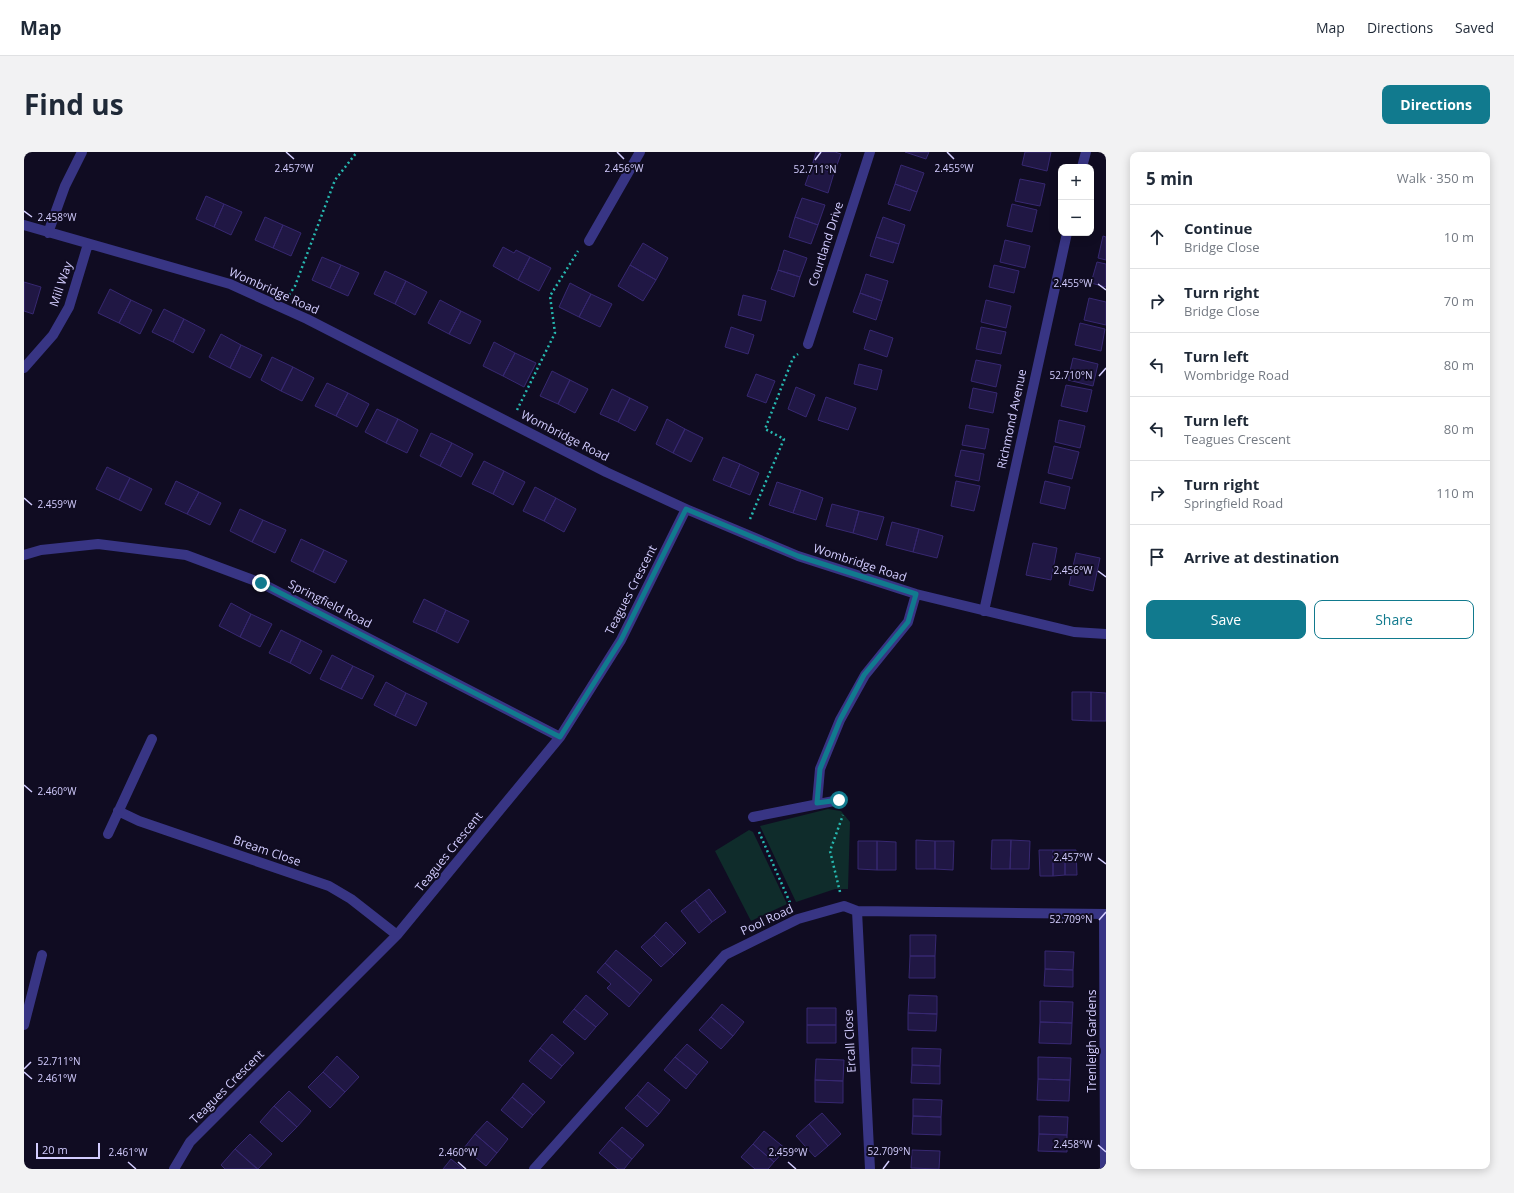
<!DOCTYPE html>
<html lang="en">
<head>
<meta charset="utf-8">
<style>
	body { margin:0; font-family:"Open Sans",sans-serif; background:#f2f2f3; color:#1f2937 }
	.controls { position:absolute; right:12px; top:12px; display:grid; overflow:hidden; border-radius:8px; box-shadow:0 2px 10px #0003 }
	.controls button { width:36px; height:36px; display:grid; place-items:center; padding:0; border:0; border-bottom:1px solid #e0e1e3; background:#fff; color:#1f2937; font:20px sans-serif }
	.scale { position:absolute; left:12px; bottom:10px; width:64px; box-sizing:border-box; padding-left:4px; border:2px solid #d3cdff; border-top:0; font-size:11px; line-height:14px; white-space:nowrap; color:#d3cdff; -webkit-text-stroke:3px #100c22; paint-order:stroke }
	.stop { position:absolute; width:12px; height:12px; margin:-9px; border:3px solid #117a8e; border-radius:50%; background:#fff }
	.stop.end { background:#117a8e; border-color:#fff; box-shadow:0 1px 4px #0008 }
	.list { margin:0; padding:0; list-style:none }
	h2 { display:flex; justify-content:space-between; align-items:center; height:52px; margin:0; padding:0 16px; font-size:17px }
	h2 small { font-size:13px; font-weight:400; color:#747a83 }
	.list li { display:grid; grid-template-columns:26px 1fr auto; gap:12px; align-items:center; box-sizing:border-box; height:64px; padding:0 16px; border-top:1px solid #e0e1e3 }
	.list b { display:block; font-size:15px; white-space:nowrap }
	.list p { margin:0; font-size:13px; white-space:nowrap; color:#747a83 }
	.list em { font-size:13px; font-style:normal; color:#747a83 }
	.actions { display:flex; gap:8px; padding:12px 16px }
	.actions a { flex:1; padding:9px 0; border:1px solid #117a8e; border-radius:8px; text-align:center; font-size:14px; color:#117a8e }
	.actions .main { background:#117a8e; color:#fff }
	.icon { flex:none; width:22px; height:22px; fill:none; stroke:currentColor; stroke-width:2; stroke-linecap:round; stroke-linejoin:round }
	.map { position:relative; flex:none; width:1082px; height:1017px; overflow:hidden; border-radius:8px }
	header { display:flex; align-items:center; gap:24px; box-sizing:border-box; height:56px; padding:0 20px; background:#fff; border-bottom:1px solid #e0e1e3 }
	header strong { font-size:19px }
	nav { display:flex; gap:22px; margin-inline-start:auto; font-size:14px }
	.intro { display:flex; align-items:center; justify-content:space-between; box-sizing:border-box; height:96px; padding:0 24px }
	h1 { margin:0; font-size:28px }
	.button { padding:10px 18px; border-radius:8px; background:#117a8e; color:#fff; font-size:14px; font-weight:700 }
	main { display:flex; gap:24px; padding:0 24px }
	aside { flex:1; background:#fff; border-radius:8px; box-shadow:0 2px 10px #0003 }
	.map>svg:first-child { display:block }
</style>
</head>
<body>
<header>
<strong>Map</strong>
<nav><a>Map</a><a>Directions</a><a>Saved</a></nav>
</header>
<div class="intro"><h1>Find us</h1><a class="button">Directions</a></div>
<main>
<div class="map">
<svg width="1082" height="1017" viewBox="0 0 1082 1017">
	<rect width="100%" height="100%" fill="#100c22"/>
	<!-- green -->
	<path fill="#0f2c2b" d="M 804,657 L 817,659 L 826,670 L 824,737 L 811,737 L 772,750 L 736,674 Z
		M 725,678 L 729,680 L 763,752 L 727,769 L 691,699 Z"/>
	<!-- building -->
	<path fill="#201744" stroke="#372871" d="M 792,0 L 811,0 L 817,2 L 810,21 L 788,14 Z
		M 881,0 L 905,0 L 902,7 Z
		M 1001,0 L 1027,0 L 1023,19 L 998,13 Z
		M 877,13 L 900,21 L 893,40 L 871,32 Z
		M 788,14 L 810,21 L 804,41 L 781,33 Z
		M 996,27 L 1021,32 L 1016,54 L 991,49 Z
		M 871,32 L 893,40 L 886,59 L 864,52 Z
		M 182,44 L 200,52 L 190,75 L 172,67 Z
		M 778,46 L 801,53 L 794,73 L 771,65 Z
		M 200,52 L 218,60 L 207,83 L 190,75 Z
		M 988,52 L 1013,58 L 1008,80 L 983,74 Z
		M 241,65 L 259,73 L 249,96 L 231,88 Z
		M 771,65 L 794,73 L 787,92 L 765,85 Z
		M 859,65 L 881,73 L 875,92 L 852,85 Z
		M 259,73 L 277,81 L 267,104 L 249,96 Z
		M 1079,84 L 1082,85 L 1082,108 L 1074,106 Z
		M 852,85 L 875,92 L 869,111 L 846,104 Z
		M 981,88 L 1006,94 L 1001,116 L 976,110 Z
		M 619,91 L 644,106 L 632,128 L 606,113 Z
		M 479,95 L 490,101 L 492,98 L 506,105 L 494,128 L 469,114 Z
		M 760,98 L 783,106 L 776,125 L 754,118 Z
		M 298,105 L 317,113 L 306,136 L 288,128 Z
		M 506,105 L 527,116 L 515,139 L 494,128 Z
		M 1073,110 L 1082,112 L 1082,135 L 1067,131 Z
		M 317,113 L 335,121 L 324,144 L 306,136 Z
		M 606,113 L 632,128 L 619,149 L 594,134 Z
		M 970,113 L 995,119 L 990,141 L 965,135 Z
		M 754,118 L 776,125 L 770,145 L 747,137 Z
		M 361,119 L 382,129 L 371,152 L 350,142 Z
		M 842,122 L 864,129 L 858,149 L 836,141 Z
		M 382,129 L 403,140 L 391,163 L 371,152 Z
		M 0,130 L 17,135 L 9,162 L 0,159 Z
		M 546,131 L 567,142 L 555,165 L 535,155 Z
		M 86,137 L 107,148 L 95,171 L 74,161 Z
		M 836,141 L 858,149 L 852,168 L 829,160 Z
		M 567,142 L 588,152 L 576,175 L 555,165 Z
		M 719,143 L 742,149 L 737,169 L 714,163 Z
		M 1065,146 L 1082,150 L 1082,173 L 1060,168 Z
		M 107,148 L 128,158 L 116,182 L 95,171 Z
		M 416,148 L 437,159 L 425,182 L 404,171 Z
		M 962,148 L 987,154 L 982,176 L 957,170 Z
		M 140,157 L 160,167 L 149,190 L 128,180 Z
		M 437,159 L 457,169 L 446,192 L 425,182 Z
		M 160,167 L 181,178 L 169,201 L 149,190 Z
		M 1056,171 L 1081,177 L 1077,199 L 1051,193 Z
		M 707,175 L 730,183 L 724,202 L 701,195 Z
		M 957,175 L 982,180 L 977,202 L 952,197 Z
		M 846,178 L 869,186 L 863,205 L 840,197 Z
		M 197,182 L 217,193 L 206,216 L 185,205 Z
		M 470,190 L 491,201 L 479,224 L 459,214 Z
		M 217,193 L 238,203 L 226,226 L 206,216 Z
		M 491,201 L 512,211 L 500,235 L 479,224 Z
		M 248,205 L 269,215 L 257,239 L 237,228 Z
		M 1049,206 L 1074,212 L 1069,234 L 1044,228 Z
		M 952,208 L 977,213 L 972,235 L 947,229 Z
		M 835,212 L 858,218 L 853,238 L 830,232 Z
		M 269,215 L 290,226 L 278,249 L 257,239 Z
		M 528,219 L 546,228 L 534,252 L 516,244 Z
		M 732,222 L 751,229 L 742,251 L 723,244 Z
		M 546,228 L 564,237 L 551,261 L 534,252 Z
		M 303,231 L 324,241 L 312,264 L 291,254 Z
		M 1042,233 L 1068,238 L 1063,260 L 1037,254 Z
		M 772,235 L 791,243 L 782,265 L 764,257 Z
		M 949,236 L 973,241 L 969,261 L 945,256 Z
		M 588,237 L 606,246 L 594,270 L 576,262 Z
		M 324,241 L 345,252 L 333,275 L 312,264 Z
		M 802,245 L 832,256 L 824,278 L 794,268 Z
		M 606,246 L 624,255 L 611,279 L 594,270 Z
		M 353,257 L 374,267 L 362,291 L 341,280 Z
		M 374,267 L 394,278 L 383,301 L 362,291 Z
		M 643,267 L 661,277 L 649,301 L 632,292 Z
		M 1035,268 L 1061,274 L 1056,296 L 1031,290 Z
		M 942,273 L 965,277 L 961,297 L 938,293 Z
		M 661,277 L 679,286 L 667,310 L 649,301 Z
		M 407,281 L 428,291 L 416,314 L 396,304 Z
		M 428,291 L 449,302 L 437,325 L 416,314 Z
		M 1030,294 L 1055,300 L 1048,327 L 1024,321 Z
		M 937,298 L 960,302 L 955,329 L 931,324 Z
		M 699,305 L 716,312 L 706,335 L 689,328 Z
		M 460,309 L 480,319 L 469,342 L 448,332 Z
		M 716,312 L 735,321 L 726,343 L 706,335 Z
		M 83,315 L 106,326 L 95,348 L 72,337 Z
		M 480,319 L 501,330 L 489,353 L 469,342 Z
		M 106,326 L 128,337 L 117,359 L 95,348 Z
		M 152,329 L 175,340 L 163,362 L 141,352 Z
		M 932,329 L 956,334 L 950,359 L 927,354 Z
		M 1021,329 L 1046,335 L 1041,357 L 1016,351 Z
		M 753,330 L 777,338 L 769,361 L 745,353 Z
		M 511,335 L 532,346 L 520,369 L 499,359 Z
		M 777,338 L 799,346 L 792,368 L 769,361 Z
		M 175,340 L 197,351 L 186,373 L 163,362 Z
		M 532,346 L 552,357 L 540,380 L 520,369 Z
		M 808,352 L 835,359 L 829,381 L 802,374 Z
		M 216,357 L 239,368 L 228,390 L 206,379 Z
		M 835,359 L 860,365 L 853,388 L 829,381 Z
		M 239,368 L 262,378 L 251,401 L 228,390 Z
		M 868,370 L 895,377 L 889,400 L 862,393 Z
		M 895,377 L 919,384 L 913,406 L 889,400 Z
		M 277,387 L 300,398 L 289,420 L 267,409 Z
		M 1009,391 L 1033,396 L 1027,428 L 1002,423 Z
		M 300,398 L 323,409 L 311,431 L 289,420 Z
		M 1052,401 L 1076,406 L 1069,439 L 1045,433 Z
		M 400,447 L 422,458 L 412,480 L 389,470 Z
		M 207,451 L 227,462 L 216,485 L 195,474 Z
		M 422,458 L 445,469 L 434,491 L 412,480 Z
		M 227,462 L 248,472 L 236,495 L 216,485 Z
		M 257,478 L 277,488 L 266,511 L 245,501 Z
		M 277,488 L 298,499 L 286,522 L 266,511 Z
		M 308,503 L 329,514 L 317,537 L 296,527 Z
		M 329,514 L 350,524 L 338,547 L 317,537 Z
		M 362,530 L 382,541 L 371,564 L 350,553 Z
		M 1048,540 L 1067,540 L 1067,569 L 1048,568 Z
		M 1067,540 L 1082,541 L 1082,569 L 1067,569 Z
		M 382,541 L 403,551 L 392,574 L 371,564 Z
		M 892,688 L 911,689 L 911,717 L 892,717 Z
		M 968,688 L 987,688 L 986,717 L 967,717 Z
		M 987,688 L 1006,689 L 1005,717 L 986,717 Z
		M 834,689 L 853,689 L 853,718 L 834,717 Z
		M 853,689 L 872,690 L 872,718 L 853,718 Z
		M 911,689 L 930,689 L 929,718 L 911,717 Z
		M 1015,698 L 1029,698 L 1029,724 L 1016,724 Z
		M 1029,698 L 1041,698 L 1041,723 L 1029,724 Z
		M 1041,698 L 1052,698 L 1053,723 L 1041,723 Z
		M 685,737 L 702,760 L 688,770 L 671,748 Z
		M 671,748 L 688,770 L 675,781 L 657,759 Z
		M 642,770 L 662,791 L 650,803 L 630,783 Z
		M 630,783 L 650,803 L 637,815 L 617,795 Z
		M 886,783 L 912,783 L 911,804 L 886,804 Z
		M 592,798 L 628,828 L 616,842 L 581,811 Z
		M 1021,799 L 1050,800 L 1049,818 L 1021,817 Z
		M 886,804 L 911,804 L 911,826 L 885,826 Z
		M 581,811 L 616,842 L 605,855 L 583,836 L 587,832 L 573,820 Z
		M 1021,817 L 1049,818 L 1049,835 L 1020,834 Z
		M 562,843 L 584,862 L 572,875 L 550,857 Z
		M 885,843 L 913,844 L 913,862 L 884,861 Z
		M 1016,849 L 1049,850 L 1048,871 L 1016,870 Z
		M 698,852 L 720,870 L 709,884 L 687,865 Z
		M 783,856 L 812,856 L 812,873 L 783,873 Z
		M 550,857 L 572,875 L 561,888 L 539,870 Z
		M 884,861 L 913,862 L 912,879 L 884,878 Z
		M 687,865 L 709,884 L 697,897 L 675,878 Z
		M 1016,870 L 1048,871 L 1047,892 L 1015,891 Z
		M 783,873 L 812,873 L 812,891 L 783,891 Z
		M 528,882 L 550,901 L 538,914 L 516,896 Z
		M 663,892 L 684,910 L 673,923 L 651,905 Z
		M 516,896 L 538,914 L 527,927 L 505,909 Z
		M 888,896 L 917,897 L 916,914 L 888,913 Z
		M 313,904 L 335,925 L 321,940 L 299,920 Z
		M 651,905 L 673,923 L 662,937 L 640,918 Z
		M 1014,905 L 1047,906 L 1046,928 L 1014,927 Z
		M 792,907 L 820,908 L 819,929 L 791,928 Z
		M 888,913 L 916,914 L 916,932 L 887,931 Z
		M 299,920 L 321,940 L 306,956 L 284,935 Z
		M 1014,927 L 1046,928 L 1045,949 L 1013,948 Z
		M 791,928 L 819,929 L 819,951 L 791,950 Z
		M 624,930 L 646,948 L 635,962 L 613,943 Z
		M 499,931 L 521,950 L 509,963 L 488,945 Z
		M 265,939 L 287,959 L 273,975 L 250,954 Z
		M 613,943 L 635,962 L 623,975 L 601,956 Z
		M 488,945 L 509,963 L 498,976 L 477,958 Z
		M 889,947 L 918,948 L 917,965 L 889,964 Z
		M 250,954 L 273,975 L 258,990 L 236,970 Z
		M 798,961 L 817,982 L 804,994 L 785,972 Z
		M 889,964 L 917,965 L 917,983 L 888,982 Z
		M 1015,964 L 1044,965 L 1043,983 L 1015,982 Z
		M 463,969 L 484,987 L 473,1001 L 451,982 Z
		M 785,972 L 804,994 L 791,1005 L 772,984 Z
		M 598,975 L 620,993 L 608,1007 L 586,988 Z
		M 740,979 L 762,997 L 750,1010 L 729,992 Z
		M 226,982 L 248,1002 L 234,1017 L 211,997 Z
		M 451,982 L 473,1001 L 462,1014 L 440,996 Z
		M 1015,982 L 1043,983 L 1043,1000 L 1014,999 Z
		M 586,988 L 608,1007 L 600,1017 L 594,1017 L 575,1001 Z
		M 729,992 L 750,1010 L 744,1017 L 731,1017 L 717,1005 Z
		M 211,997 L 233,1017 L 201,1017 L 197,1013 Z
		M 888,998 L 916,999 L 915,1017 L 887,1016 Z
		M 427,1007 L 439,1017 L 419,1017 Z"/>
	<g fill="none" stroke-linecap="round" stroke-linejoin="round">
		<!-- path -->
		<path stroke="#27b9b1" stroke-width="2.5" stroke-dasharray="2 3" stroke-linecap="butt" d="M 265,143 L 271,134 L 311,28 L 333,0
			M 493,258 L 531,181 L 526,144 L 554,99
			M 726,367 L 760,287 L 741,277 L 769,206 L 774,202
			M 735,680 L 767,753
			M 816,740 L 806,699 L 819,663"/>
		<!-- minor -->
		<path stroke="#383584" stroke-width="10" d="M 1058,15 L 1062,0
			M 0,73 L 206,132 L 283,167 L 582,320 L 662,357 L 774,404 L 892,442 L 1050,480 L 1082,482
			M 24,81 L 41,34 L 58,0
			M 565,89 L 616,0
			M 784,192 L 846,0
			M 0,216 L 29,183 L 45,155 L 64,92
			M 0,403 L 17,398 L 74,392 L 162,403 L 237,431 L 536,585
			M 960,459 L 1043,81
			M 793,651 L 796,617 L 816,568 L 841,523 L 884,470 L 892,442
			M 94,659 L 115,669 L 305,734 L 327,747 L 373,783
			M 729,665 L 815,648
			M 84,682 L 128,587
			M 833,759 L 846,1017
			M 1080,762 L 1081,1017
			M 0,873 L 18,803
			M 150,1017 L 166,990 L 373,783 L 536,585 L 597,488 L 662,357
			M 510,1017 L 701,803 L 774,767 L 820,754 L 833,759 L 1082,762"/>
	</g>
	<g fill="none" stroke-linecap="round" stroke-linejoin="round">
		<!-- route -->
		<path stroke="#117a8e" stroke-width="5" d="M 237,431 L 536,585 L 597,488 L 662,357 L 774,404 L 892,442 L 884,470 L 840,523 L 816,568 L 796,617 L 793,651 L 815,648"/>
	</g>
	<!-- ticks -->
	<path fill="none" stroke="#d3cdff" stroke-width="1.5" d="M 262,0 L 270,7M 593,0 L 600,7M 923,0 L 930,7M 791,8 L 797,0M 0,59 L 8,65M 1074,132 L 1082,138M 1075,224 L 1082,216M 0,346 L 8,353M 1074,419 L 1082,425M 0,633 L 8,640M 1074,706 L 1082,712M 1075,768 L 1082,760M 0,917 L 7,910M 0,920 L 8,927M 1074,993 L 1082,1000M 104,1010 L 112,1017M 434,1010 L 442,1017M 764,1010 L 772,1017M 859,1017 L 865,1009"/>
	<g text-anchor="middle" stroke-width="4" stroke-linejoin="round" paint-order="stroke">
		<!-- street labels -->
		<g font-size="12" fill="#d3cdff" stroke="#100c22">
			<text transform="translate(802 92) rotate(-72)" y="4">Courtland Drive</text>
			<text transform="translate(37 132) rotate(-71)" y="4">Mill Way</text>
			<text transform="translate(250 139) rotate(24)" y="4">Wombridge Road</text>
			<text transform="translate(988 267) rotate(-78)" y="4">Richmond Avenue</text>
			<text transform="translate(541 284) rotate(27)" y="4">Wombridge Road</text>
			<text transform="translate(836 411) rotate(18)" y="4">Wombridge Road</text>
			<text transform="translate(607 438) rotate(-63)" y="4">Teagues Crescent</text>
			<text transform="translate(306 452) rotate(27)" y="4">Springfield Road</text>
			<text transform="translate(243 699) rotate(19)" y="4">Bream Close</text>
			<text transform="translate(425 700) rotate(-51)" y="4">Teagues Crescent</text>
			<text transform="translate(743 768) rotate(-25)" y="4">Pool Road</text>
			<text transform="translate(826 889) rotate(-93)" y="4">Ercall Close</text>
			<text transform="translate(1068 889) rotate(-90)" y="4">Trenleigh Gardens</text>
			<text transform="translate(203 935) rotate(-45)" y="4">Teagues Crescent</text>
		</g>
	</g>
	<g font-size="10" text-anchor="middle" fill="#d3cdff" stroke="#100c22" stroke-width="4" stroke-linejoin="round" paint-order="stroke">
		<text x="270" y="20">2.457°W</text>
		<text x="600" y="20">2.456°W</text>
		<text x="930" y="20">2.455°W</text>
		<text x="791" y="21">52.711°N</text>
		<text x="33" y="69">2.458°W</text>
		<text x="1049" y="135">2.455°W</text>
		<text x="1047" y="227">52.710°N</text>
		<text x="33" y="356">2.459°W</text>
		<text x="1049" y="422">2.456°W</text>
		<text x="33" y="643">2.460°W</text>
		<text x="1049" y="709">2.457°W</text>
		<text x="1047" y="771">52.709°N</text>
		<text x="35" y="913">52.711°N</text>
		<text x="33" y="930">2.461°W</text>
		<text x="1049" y="996">2.458°W</text>
		<text x="865" y="1003">52.709°N</text>
		<text x="104" y="1004">2.461°W</text>
		<text x="434" y="1004">2.460°W</text>
		<text x="764" y="1004">2.459°W</text>
	</g>
</svg>
<div class="controls">
<button>+</button>
<button>−</button>
</div>
<div class="scale">20 m</div>
<div class="stop" style="left:815px;top:648px"></div>
<div class="stop end" style="left:237px;top:431px"></div>
</div>
<aside>
<h2>5 min<small>Walk · 350 m</small></h2>
<ul class="list">
<li><svg class="icon" aria-label="ahead" viewBox="0 0 24 24"><path d="M12 20V5M6 11l6-6 6 6"/></svg><div><b>Continue</b><p>Bridge Close</p></div><em>10 m</em></li>
<li><svg class="icon" aria-label="right" viewBox="0 0 24 24"><path d="M7 20v-9h11M14 6l5 5-5 5"/></svg><div><b>Turn right</b><p>Bridge Close</p></div><em>70 m</em></li>
<li><svg class="icon" aria-label="left" viewBox="0 0 24 24"><path d="M17 20v-9H6M10 6l-5 5 5 5"/></svg><div><b>Turn left</b><p>Wombridge Road</p></div><em>80 m</em></li>
<li><svg class="icon" aria-label="left" viewBox="0 0 24 24"><path d="M17 20v-9H6M10 6l-5 5 5 5"/></svg><div><b>Turn left</b><p>Teagues Crescent</p></div><em>80 m</em></li>
<li><svg class="icon" aria-label="right" viewBox="0 0 24 24"><path d="M7 20v-9h11M14 6l5 5-5 5"/></svg><div><b>Turn right</b><p>Springfield Road</p></div><em>110 m</em></li>
<li><svg class="icon" aria-label="arrive" viewBox="0 0 24 24"><path d="M6 21V4h12l-3 4 3 4H6"/></svg><div><b>Arrive at destination</b></div></li>
</ul>
<div class="actions"><a class="main">Save</a><a>Share</a></div>
</aside>
</main>
</body>
</html>
